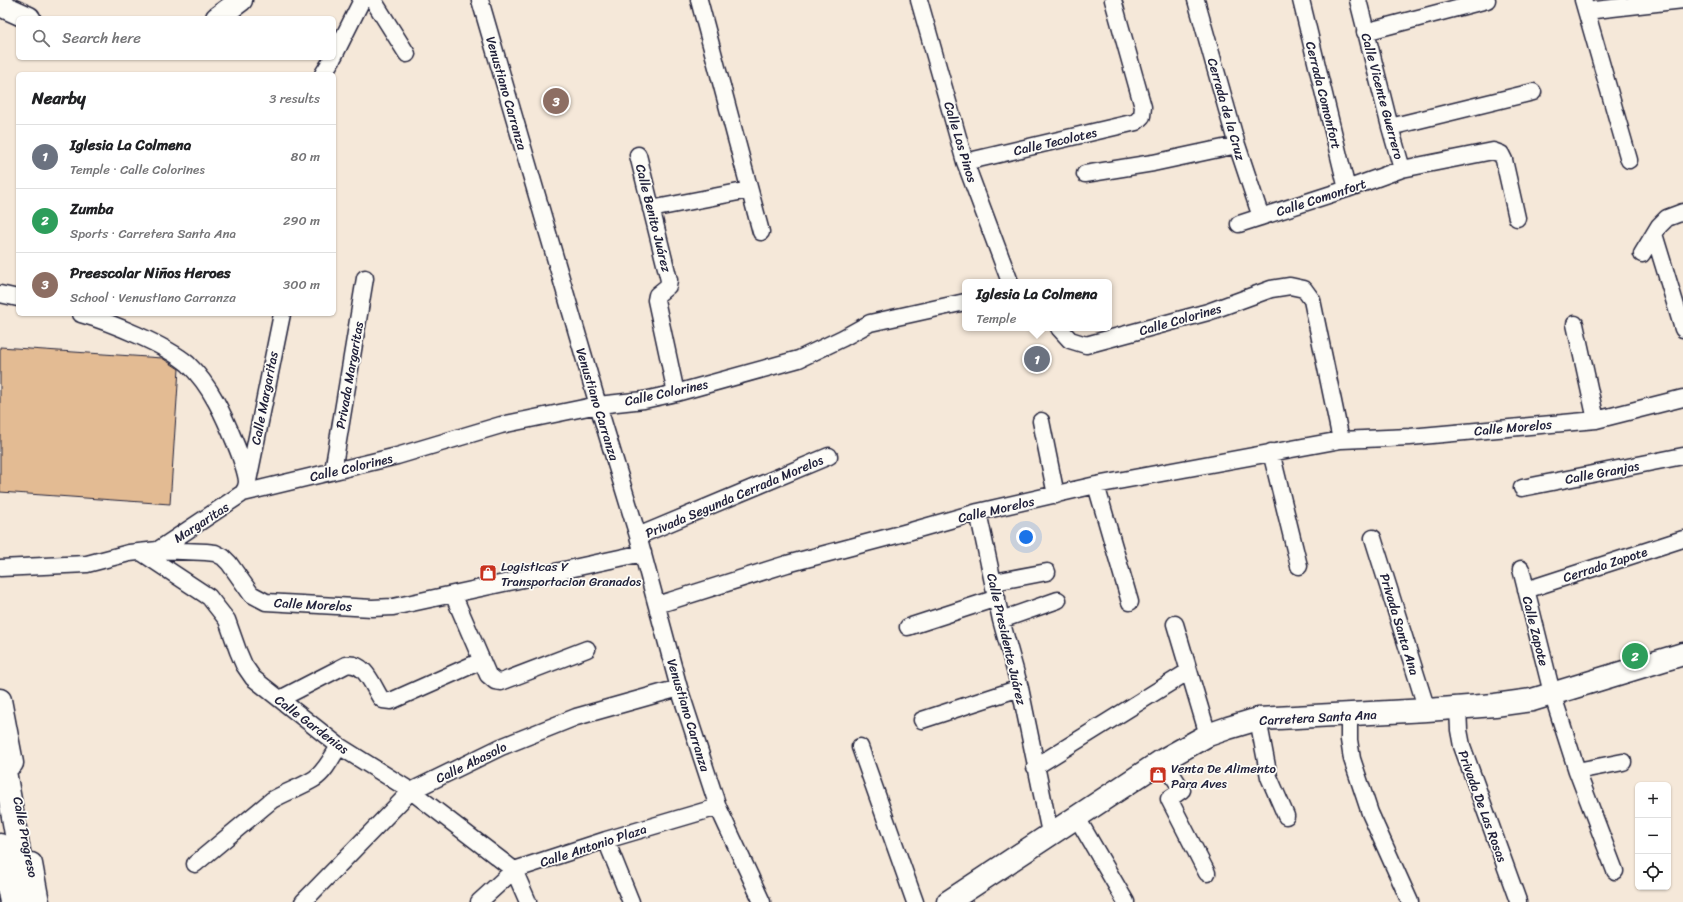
<!DOCTYPE html>
<html lang="en">
<head>
<meta charset="utf-8">
<style>
	body { margin:0; font-family:Sriracha,sans-serif; background:#f6f6f6; color:#202124 }
	.controls { position:absolute; right:12px; bottom:12px; display:grid; overflow:hidden; border-radius:6px; box-shadow:0 1px 3px #0004 }
	.controls button { width:36px; height:36px; display:grid; place-items:center; padding:0; border:0; border-bottom:1px solid #e0e0e0; background:#fff; color:#202124; font:20px sans-serif }
	.you { position:absolute; left:1026px; top:537px; width:14px; height:14px; margin:-10px; border:3px solid #fff; border-radius:50%; background:#1a73e8; box-shadow:0 0 0 6px #1a73e833 }
	.badge { display:grid; place-items:center; width:26px; height:26px; border-radius:50%; background:#db2777; color:#fff; font-size:13px; font-weight:700 }
	.pin { position:absolute; translate:-50% -50%; border:2px solid #fff; box-shadow:0 1px 4px #0006 }
	.popup { position:absolute; left:962px; top:279px; width:150px; height:52px; box-sizing:border-box; display:grid; place-content:center; border-radius:6px; background:#fff; filter:drop-shadow(0 1px 3px #0005); font-size:13px; white-space:nowrap; color:#757577 }
	.popup b { font-size:15px; color:#202124 }
	.popup::after { content:''; position:absolute; left:50%; top:100%; margin-left:-8px; border:8px solid transparent; border-top-color:#fff }
	.list { margin:0; padding:0; list-style:none }
	h2 { display:flex; justify-content:space-between; align-items:center; height:52px; margin:0; padding:0 16px; font-size:17px }
	h2 small { font-size:13px; font-weight:400; color:#757577 }
	.list li { display:grid; grid-template-columns:26px 1fr auto; gap:12px; align-items:center; box-sizing:border-box; height:64px; padding:0 16px; border-top:1px solid #e0e0e0 }
	.list b { display:block; font-size:15px; white-space:nowrap }
	.list p { margin:0; font-size:13px; white-space:nowrap; color:#757577 }
	.list em { font-size:13px; font-style:normal; color:#757577 }
	.icon { flex:none; width:22px; height:22px; fill:none; stroke:currentColor; stroke-width:2; stroke-linecap:round; stroke-linejoin:round }
	.map { position:relative; flex:none; width:1683px; height:902px; overflow:hidden }
	.search { position:absolute; background:#fff; box-shadow:0 1px 3px #0004; left:16px; top:16px; width:320px; height:44px; display:flex; align-items:center; gap:10px; box-sizing:border-box; padding:0 14px; border-radius:6px; color:#757577; font-size:15px }
	.panel { position:absolute; background:#fff; box-shadow:0 1px 3px #0004; left:16px; top:72px; width:320px; height:244px; border-radius:6px }
	.map>svg:first-child { display:block }
</style>
</head>
<body>
<div class="map">
<svg width="1683" height="902" viewBox="0 0 1683 902">
	<rect width="100%" height="100%" fill="#f5e8d9"/>
	<filter id="ink" filterUnits="userSpaceOnUse"><feTurbulence type="fractalNoise" baseFrequency=".025" numOctaves="2"/><feDisplacementMap in="SourceGraphic" scale="8" xChannelSelector="R" yChannelSelector="G"/><feConvolveMatrix kernelMatrix="1 2 1 2 8 2 1 2 1" color-interpolation-filters="sRGB"/></filter>
	<g filter="url(#ink)">
		<!-- building -->
		<path fill="#e3bb93" stroke="#22223b" d="M 0,347 L 162,358 L 179,369 L 170,504 L 0,492 Z"/>
		<g fill="none" stroke-linecap="round" stroke-linejoin="round">
			<!-- street casing -->
			<g stroke="#22223b" stroke-width="19">
				<path id="street" d="M 373,0 L 407,54
					M 480,0 L 598,405 L 638,536 L 679,688 L 718,807 L 762,902
					M 699,0 L 761,232
					M 919,0 L 965,162 L 1010,282
					M 1196,0 L 1237,145 L 1261,217
					M 1301,0 L 1347,189
					M 1358,0 L 1390,127 L 1402,169
					M 1583,0 L 1629,160
					M 1586,11 L 1683,0
					M 1365,32 L 1487,0
					M 334,56 L 362,0
					M 323,74 L 333,58
					M 1390,127 L 1533,92
					M 638,155 L 669,280 L 668,286 L 657,295 L 656,300 L 676,393
					M 965,162 L 1136,122 L 1142,116 L 1143,107 L 1113,0
					M 1085,174 L 1153,163 L 1237,145
					M 651,209 L 749,190
					M 1239,224 L 1347,189 L 1402,169 L 1493,151 L 1501,154 L 1504,160 L 1517,218
					M 1654,234 L 1683,329
					M 1642,254 L 1659,226 L 1667,218 L 1683,212
					M 0,294 L 18,298
					M 81,314 C 110,322 166,345 188,364 C 211,386 224,416 236,445 C 239,452 247,474 247,482 C 247,486 245,490 243,493
					M 1575,324 L 1596,420
					M 1059,328 L 1070,340 L 1086,345 L 1208,312 L 1271,289 L 1290,286 L 1304,289 L 1312,300 L 1341,440
					M 1041,421 L 1056,495
					M 1271,452 L 1299,566
					M 333,471 L 365,278
					M 248,481 L 282,314
					M 1096,485 L 1130,602
					M 1522,488 L 1683,456
					M 978,512 L 1001,620 L 1020,688 L 1050,833
					M 638,536 L 829,456
					M 1373,538 L 1427,710
					M 158,550 L 243,493 L 397,456 L 501,425 L 598,405 L 644,400 L 676,393 L 799,359 L 843,338 L 870,323 L 965,302
					M 141,552 L 209,597 L 227,620 L 238,651 L 244,665 L 253,678 L 339,746 L 411,791 L 514,870 L 528,902
					M 0,568 L 87,564 L 129,553 L 158,550 L 206,552 L 215,553 L 223,557 L 229,563 L 251,594 L 266,602 L 372,608 L 393,607 L 643,553
					M 1521,569 L 1552,693 L 1577,771 L 1615,871
					M 994,582 L 1047,572
					M 1526,590 L 1683,539
					M 453,594 L 488,675 L 495,681 L 501,682 L 587,649
					M 657,605 L 787,564 L 904,533 L 978,512 L 1096,485 L 1341,440 L 1410,437 L 1596,420 L 1683,398
					M 1001,620 L 1058,600
					M 1175,624 L 1208,735
					M 908,627 L 997,598
					M 280,699 L 346,665 C 364,661 372,684 380,697 L 383,700 L 391,701 L 481,661
					M 1458,708 L 1459,730 L 1462,746 L 1518,901
					M 1349,716 L 1349,740 L 1352,759 L 1370,813 L 1410,902
					M 1258,719 L 1269,777 L 1286,816
					M 922,720 L 1020,688
					M 860,747 L 915,902
					M 1163,760 L 1182,790 L 1169,799 L 1207,873
					M 1035,767 L 1189,671
					M 1577,771 L 1623,762
					M 1076,816 L 1126,902
					M 606,840 L 631,902
					M 195,864 L 272,800 C 286,792 301,787 314,779 C 325,772 332,757 339,746
					M 303,902 L 411,791 L 501,747 L 576,717 L 679,688
					M 479,902 L 514,870 L 606,840 L 718,807"/>
			</g>
			<!-- secondary casing -->
			<g stroke="#22223b" stroke-width="25">
				<path id="secondary" d="M 0,5 L 29,18
					M 217,18 L 241,0
					M 0,700 L 12,763
					M 0,845 L 11,902
					M 31,864 L 38,902
					M 948,902 L 1163,760 L 1208,735 L 1228,728 L 1258,719 L 1427,710 L 1495,705 L 1532,700 L 1683,654"/>
			</g>
			<!-- primary casing -->
			<g stroke="#22223b" stroke-width="25">
				<path id="primary" d="M 0,743 L 26,891"/>
			</g>
			<!-- street -->
			<use href="#street" stroke="#fdfcf7" stroke-width="16"/>
			<!-- secondary -->
			<use href="#secondary" stroke="#fdfcf7" stroke-width="22"/>
			<!-- primary -->
			<use href="#primary" stroke="#fdfcf7" stroke-width="22"/>
		</g>
	</g>
	<!-- icons -->
	<defs>
		<g id="shop-square" transform="scale(0.9)"><rect x="-9" y="-9" width="18" height="18" rx="4" fill="#c8321e" stroke="#fdfcf7"/><path d="M-5-2.5h2.3a2.7 3.5 0 0 1 5.4 0H5L5.5 6h-11ZM-1.5-2.5h3a1.5 2.3 0 0 0-3 0Z" fill="#fff"/></g>
	</defs>
	<g fill-rule="evenodd">
		<use href="#shop-square" x="488" y="573"/>
		<use href="#shop-square" x="1158" y="775"/>
	</g>
	<g text-anchor="middle" stroke-width="3.5" stroke-linejoin="round" paint-order="stroke">
		<!-- street labels -->
		<g font-size="13" fill="#22223b" stroke="#fdfcf7">
			<text transform="translate(507 93) rotate(74)" y="5">Venustiano Carranza</text>
			<text transform="translate(1324 95) rotate(76)" y="5">Cerrada Comonfort</text>
			<text transform="translate(1383 96) rotate(75)" y="5">Calle Vicente Guerrero</text>
			<text transform="translate(1227 109) rotate(74)" y="5">Cerrada de la Cruz</text>
			<text transform="translate(1055 141) rotate(-13)" y="5">Calle Tecolotes</text>
			<text transform="translate(961 142) rotate(73)" y="5">Calle Los Pinos</text>
			<text transform="translate(1321 197) rotate(-18)" y="5">Calle Comonfort</text>
			<text transform="translate(654 218) rotate(76)" y="5">Calle Benito Juárez</text>
			<text transform="translate(1180 319) rotate(-16)" y="5">Calle Colorines</text>
			<text transform="translate(349 375) rotate(-80)" y="5">Privada Margaritas</text>
			<text transform="translate(666 392) rotate(-12)" y="5">Calle Colorines</text>
			<text transform="translate(264 398) rotate(-79)" y="5">Calle Margaritas</text>
			<text transform="translate(598 404) rotate(73)" y="5">Venustiano Carranza</text>
			<text transform="translate(1513 427) rotate(-5)" y="5">Calle Morelos</text>
			<text transform="translate(351 467) rotate(-13)" y="5">Calle Colorines</text>
			<text transform="translate(1602 472) rotate(-11)" y="5">Calle Granjas</text>
			<text transform="translate(734 496) rotate(-23)" y="5">Privada Segunda Cerrada Morelos</text>
			<text transform="translate(996 509) rotate(-13)" y="5">Calle Morelos</text>
			<text transform="translate(201 522) rotate(-33)" y="5">Margaritas</text>
			<text transform="translate(1605 564) rotate(-18)" y="5">Cerrada Zapote</text>
			<text transform="translate(313 604) rotate(3)" y="5">Calle Morelos</text>
			<text transform="translate(1400 624) rotate(73)" y="5">Privada Santa Ana</text>
			<text transform="translate(1536 631) rotate(76)" y="5">Calle Zapote</text>
			<text transform="translate(1007 639) rotate(77)" y="5">Calle Presidente Juárez</text>
			<text transform="translate(689 715) rotate(73)" y="5">Venustiano Carranza</text>
			<text transform="translate(1318 717) rotate(-3)" y="5">Carretera Santa Ana</text>
			<text transform="translate(312 724) rotate(37)" y="5">Calle Gardenias</text>
			<text transform="translate(471 762) rotate(-26)" y="5">Calle Abasolo</text>
			<text transform="translate(1483 806) rotate(70)" y="5">Privada De Las Rosas</text>
			<text transform="translate(26 837) rotate(79)" y="5">Calle Progreso</text>
			<text transform="translate(593 845) rotate(-18)" y="5">Calle Antonio Plaza</text>
		</g>
		<!-- poi labels -->
		<g font-size="13" fill="#22223b" stroke="#fdfcf7" text-anchor="start">
			<text x="501" y="571">Logisticas Y<tspan x="501" dy="15">Transportacion Granados</tspan></text>
			<text x="1171" y="773">Venta De Alimento<tspan x="1171" dy="15">Para Aves</tspan></text>
		</g>
	</g>
</svg>
<div class="controls">
<button>+</button>
<button>−</button>
<button><svg class="icon" aria-label="locate" viewBox="0 0 24 24"><circle cx="12" cy="12" r="6"/><path d="M12 2v4M12 18v4M2 12h4M18 12h4"/></svg></button>
</div>
<div class="you"></div>
<div class="pin badge" style="left:1037px;top:359px;background:#6b7280">1</div>
<div class="popup"><b>Iglesia La Colmena</b>Temple</div>
<div class="pin badge" style="left:1635px;top:656px;background:#2e9e5b">2</div>
<div class="pin badge" style="left:556px;top:101px;background:#8d6e63">3</div>
<div class="search"><svg class="icon" aria-label="search" viewBox="0 0 24 24"><circle cx="10" cy="10" r="6"/><path d="M15 15l6 6"/></svg>Search here</div>
<section class="panel">
<h2>Nearby<small>3 results</small></h2>
<ul class="list">
<li><span class="badge" style="background:#6b7280">1</span><div><b>Iglesia La Colmena</b><p>Temple · Calle Colorines</p></div><em>80 m</em></li>
<li><span class="badge" style="background:#2e9e5b">2</span><div><b>Zumba</b><p>Sports · Carretera Santa Ana</p></div><em>290 m</em></li>
<li><span class="badge" style="background:#8d6e63">3</span><div><b>Preescolar Niños Heroes</b><p>School · Venustiano Carranza</p></div><em>300 m</em></li>
</ul>
</section>
</div>
</body>
</html>
